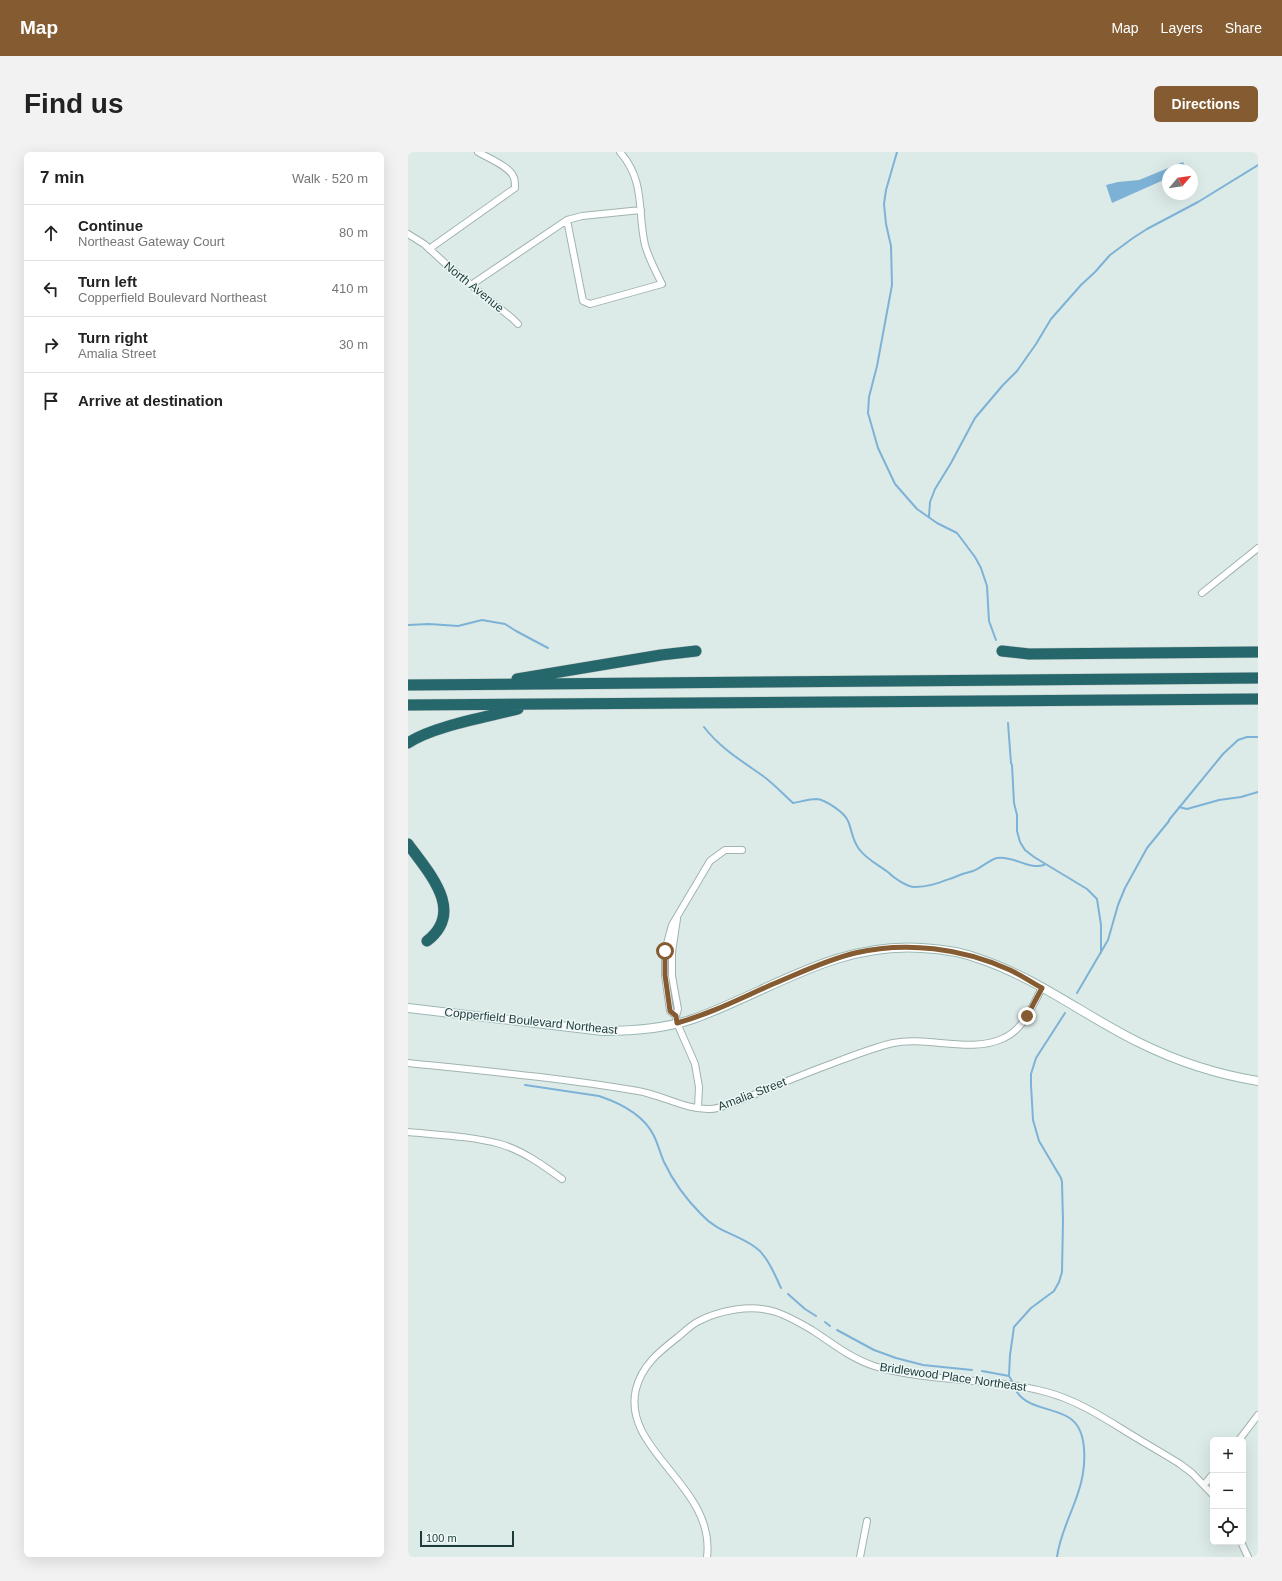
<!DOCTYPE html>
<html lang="en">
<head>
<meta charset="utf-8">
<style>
	body { margin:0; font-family:Helvetica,sans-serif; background:#f2f2f2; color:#222 }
	.controls { position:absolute; right:12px; bottom:12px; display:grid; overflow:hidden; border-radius:6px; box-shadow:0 4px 16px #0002 }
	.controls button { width:36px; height:36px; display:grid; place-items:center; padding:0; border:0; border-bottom:1px solid #e0e0e0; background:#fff; color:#222; font:20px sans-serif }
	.compass { position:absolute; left:754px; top:12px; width:36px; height:36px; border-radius:50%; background:#fff; box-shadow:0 4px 16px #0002; rotate:61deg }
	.scale { position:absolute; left:12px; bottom:10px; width:94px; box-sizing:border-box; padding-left:4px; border:2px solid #1d3b3b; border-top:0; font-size:11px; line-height:14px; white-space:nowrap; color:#1d3b3b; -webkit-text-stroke:3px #edf7f5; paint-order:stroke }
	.stop { position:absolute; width:12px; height:12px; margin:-9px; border:3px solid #855c32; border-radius:50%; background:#fff }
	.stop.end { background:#855c32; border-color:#fff; box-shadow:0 1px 4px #0008 }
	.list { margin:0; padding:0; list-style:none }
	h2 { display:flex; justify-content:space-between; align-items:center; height:52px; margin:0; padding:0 16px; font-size:17px }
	h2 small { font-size:13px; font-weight:400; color:#767676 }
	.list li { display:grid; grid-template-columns:26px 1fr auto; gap:12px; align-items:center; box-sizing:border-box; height:56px; padding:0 16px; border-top:1px solid #e0e0e0 }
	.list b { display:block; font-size:15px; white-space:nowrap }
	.list p { margin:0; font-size:13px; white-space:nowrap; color:#767676 }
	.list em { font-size:13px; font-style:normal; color:#767676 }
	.icon { flex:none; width:22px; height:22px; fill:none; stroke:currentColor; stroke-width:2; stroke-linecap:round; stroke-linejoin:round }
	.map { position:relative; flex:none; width:850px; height:1405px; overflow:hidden; border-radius:6px }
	header { display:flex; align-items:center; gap:24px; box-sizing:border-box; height:56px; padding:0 20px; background:#855c32; color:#fff }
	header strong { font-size:19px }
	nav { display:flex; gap:22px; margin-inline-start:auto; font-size:14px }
	.intro { display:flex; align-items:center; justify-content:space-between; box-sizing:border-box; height:96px; padding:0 24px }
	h1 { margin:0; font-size:28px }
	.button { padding:10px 18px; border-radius:6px; background:#855c32; color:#fff; font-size:14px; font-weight:700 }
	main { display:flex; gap:24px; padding:0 24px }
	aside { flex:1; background:#fff; border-radius:6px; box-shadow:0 4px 16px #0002 }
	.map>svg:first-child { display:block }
</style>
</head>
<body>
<header>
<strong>Map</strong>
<nav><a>Map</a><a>Layers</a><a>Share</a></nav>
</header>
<div class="intro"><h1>Find us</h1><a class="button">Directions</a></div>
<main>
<aside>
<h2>7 min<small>Walk · 520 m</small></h2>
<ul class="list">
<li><svg class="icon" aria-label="ahead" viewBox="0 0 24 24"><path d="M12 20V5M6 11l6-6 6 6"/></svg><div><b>Continue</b><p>Northeast Gateway Court</p></div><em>80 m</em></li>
<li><svg class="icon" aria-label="left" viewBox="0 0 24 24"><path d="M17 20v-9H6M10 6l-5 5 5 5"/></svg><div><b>Turn left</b><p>Copperfield Boulevard Northeast</p></div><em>410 m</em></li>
<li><svg class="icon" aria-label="right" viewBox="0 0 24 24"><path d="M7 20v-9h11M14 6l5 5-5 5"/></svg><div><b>Turn right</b><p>Amalia Street</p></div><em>30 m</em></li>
<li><svg class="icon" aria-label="arrive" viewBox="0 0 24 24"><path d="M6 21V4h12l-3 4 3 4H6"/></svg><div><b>Arrive at destination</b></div></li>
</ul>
</aside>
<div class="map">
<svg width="850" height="1405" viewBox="0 0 850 1405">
	<rect width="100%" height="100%" fill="#ddebe8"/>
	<!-- water -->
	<path fill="#7db2d7" d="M 775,10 L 779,17 L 760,18 L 760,26 L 704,51 L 698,33 L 710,30 L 731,28 Z"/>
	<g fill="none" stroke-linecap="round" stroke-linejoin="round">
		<!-- stream -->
		<path stroke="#7db2d7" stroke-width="2" d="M 489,0 L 478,38 L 476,52 L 478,72 L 483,94 L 484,133 L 469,214 L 461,245 L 460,261 L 470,296 L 487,332 L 509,357 L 529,371 L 549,381 L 567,405 L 573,416 L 579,434 L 581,469 L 588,488
			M 521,365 L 522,350 L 527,337 L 543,311 L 567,266 L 595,233 L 609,219 L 628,192 L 643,167 L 673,133 L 687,120 L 702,103 L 725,86 L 739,77 L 790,50 L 850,13
			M 0,473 L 21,472 L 50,474 L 74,468 L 97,472 L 108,479 L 140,496
			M 600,571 L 603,611 L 604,613 L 606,651 L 609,663 L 609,679 L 612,690 L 617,698 L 626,705 L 679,737 L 689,747 L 693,773 L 693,801
			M 296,575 C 312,596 334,609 355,624 C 366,632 375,642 385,651 C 392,650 401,647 409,647 C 418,648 437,661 440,669 C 444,678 444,688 451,697 C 459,708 471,713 481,721 C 486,726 499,735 507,735 C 522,735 533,730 547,725 C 553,722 559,721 565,719 C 573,716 581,708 589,706 C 605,703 620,718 636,713
			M 771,655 L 779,657 L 811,648 L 833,645 L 850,640
			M 669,841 L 700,788 L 710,753 L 717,736 L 739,696 L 761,669 L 761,668 L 815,602 L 830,588 L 839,585 L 850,585
			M 117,933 L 191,944 C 212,951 236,963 246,984 C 250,992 252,1001 256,1010 C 265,1029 278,1047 293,1062 C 309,1080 329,1082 347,1095 C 359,1103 367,1123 373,1136
			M 380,1142 L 397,1157 L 408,1164
			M 417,1170 L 422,1174
			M 429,1178 L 466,1198 L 488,1206 L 515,1213 L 564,1218
			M 574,1219 L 601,1224
			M 604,1229 L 601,1224 L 602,1203 L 606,1175 L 623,1156 L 646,1139 L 651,1130 L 654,1120 L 655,1069 L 654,1030 L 653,1026 L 631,989 L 625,968 L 623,933 L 623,922 L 628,906 L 657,861
			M 609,1240 C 619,1256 645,1256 660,1265 C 683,1278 677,1321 670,1341 C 663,1363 652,1382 649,1405"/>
		<!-- street casing -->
		<g stroke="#a0b3b1" stroke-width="8">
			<path id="street" d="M 159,68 L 174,64 L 233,58
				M 0,82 L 16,92 L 40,114 L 105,167 L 110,172
				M 21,97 L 107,36 C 107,33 107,29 106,26 C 103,15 80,6 70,0
				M 63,133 L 159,68 L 175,149 L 182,152 L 254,132 C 248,120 241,107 237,93 C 229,58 238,30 212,0
				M 794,441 L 850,396
				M 269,767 L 264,800 L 264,824 L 270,857 L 268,864 L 269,871 L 287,912 L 291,935 L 290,956
				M 268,864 L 262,859 L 257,823 L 257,799 L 264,773 L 302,709 L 317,698 L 334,698
				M 0,911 C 77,919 154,926 230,939 C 254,943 278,958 302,957 C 315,957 344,943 357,938 C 379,929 401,920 423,912 C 444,904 464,896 485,891 C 520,884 563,902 596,886 C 616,877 624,854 634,836
				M 0,980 C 30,983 63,984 92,992 C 114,998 136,1014 154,1027
				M 831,1288 L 850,1263
				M 796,1333 L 805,1322
				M 833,1390 L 840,1405
				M 299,1405 C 308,1334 213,1299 228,1237 C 234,1213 252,1199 270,1185 C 276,1180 282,1174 289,1170 C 311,1158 344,1152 368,1160 C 380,1164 392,1171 404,1178 C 424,1191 442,1206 466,1214 C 521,1231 583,1225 638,1240 C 665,1247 690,1262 714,1277 C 733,1289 753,1300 772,1312 L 784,1321 L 805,1343
				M 452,1405 L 459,1369"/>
		</g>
		<!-- secondary casing -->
		<g stroke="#9bb8b5" stroke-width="10">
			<path id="secondary" d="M 0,856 L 195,879 C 225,879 256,877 285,867 C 363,839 427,790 514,796 C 533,797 554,800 572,807 C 629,826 677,864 730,890 C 770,910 807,922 850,929"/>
		</g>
		<!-- highway casing -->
		<g stroke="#c0c8c8" stroke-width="12">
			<path id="highway" d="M 594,499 L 621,502 L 850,500
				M 109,527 L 253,503 L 288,499
				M 0,533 L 850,526
				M 0,553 L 850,547
				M 0,591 C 25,574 79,565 110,557
				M 0,692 C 20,720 58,759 19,789"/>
		</g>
		<!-- street -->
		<use href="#street" stroke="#fff" stroke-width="6"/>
		<!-- secondary -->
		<use href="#secondary" stroke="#fff" stroke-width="8"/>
		<!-- highway -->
		<use href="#highway" stroke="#26676b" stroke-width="11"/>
	</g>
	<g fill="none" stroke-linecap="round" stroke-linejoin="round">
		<!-- route -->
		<path stroke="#855c32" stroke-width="5" d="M 257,799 L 257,823 L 262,859 L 268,864 L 269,871 C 302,862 333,846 365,832 C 392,821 418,808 447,801 C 498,789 554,796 602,818 C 613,823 623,830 634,836 L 619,864"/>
	</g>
	<g text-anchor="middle" stroke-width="3" stroke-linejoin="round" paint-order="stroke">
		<!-- street labels -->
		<g font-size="12" fill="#1d3b3b" stroke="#edf7f5">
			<text transform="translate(66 135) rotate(39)" y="4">North Avenue</text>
			<text transform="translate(123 869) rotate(6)" y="4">Copperfield Boulevard Northeast</text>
			<text transform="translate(344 942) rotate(-21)" y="4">Amalia Street</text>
			<text transform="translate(545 1225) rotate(8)" y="4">Bridlewood Place Northeast</text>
		</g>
	</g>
</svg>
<div class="controls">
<button>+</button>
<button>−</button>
<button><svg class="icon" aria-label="locate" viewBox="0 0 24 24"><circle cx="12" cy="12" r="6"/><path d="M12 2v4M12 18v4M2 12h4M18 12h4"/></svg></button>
</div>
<svg class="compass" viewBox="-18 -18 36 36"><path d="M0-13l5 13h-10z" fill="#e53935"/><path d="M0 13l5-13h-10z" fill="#767676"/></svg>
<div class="scale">100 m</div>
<div class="stop" style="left:257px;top:799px"></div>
<div class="stop end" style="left:619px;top:864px"></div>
</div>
</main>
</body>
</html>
